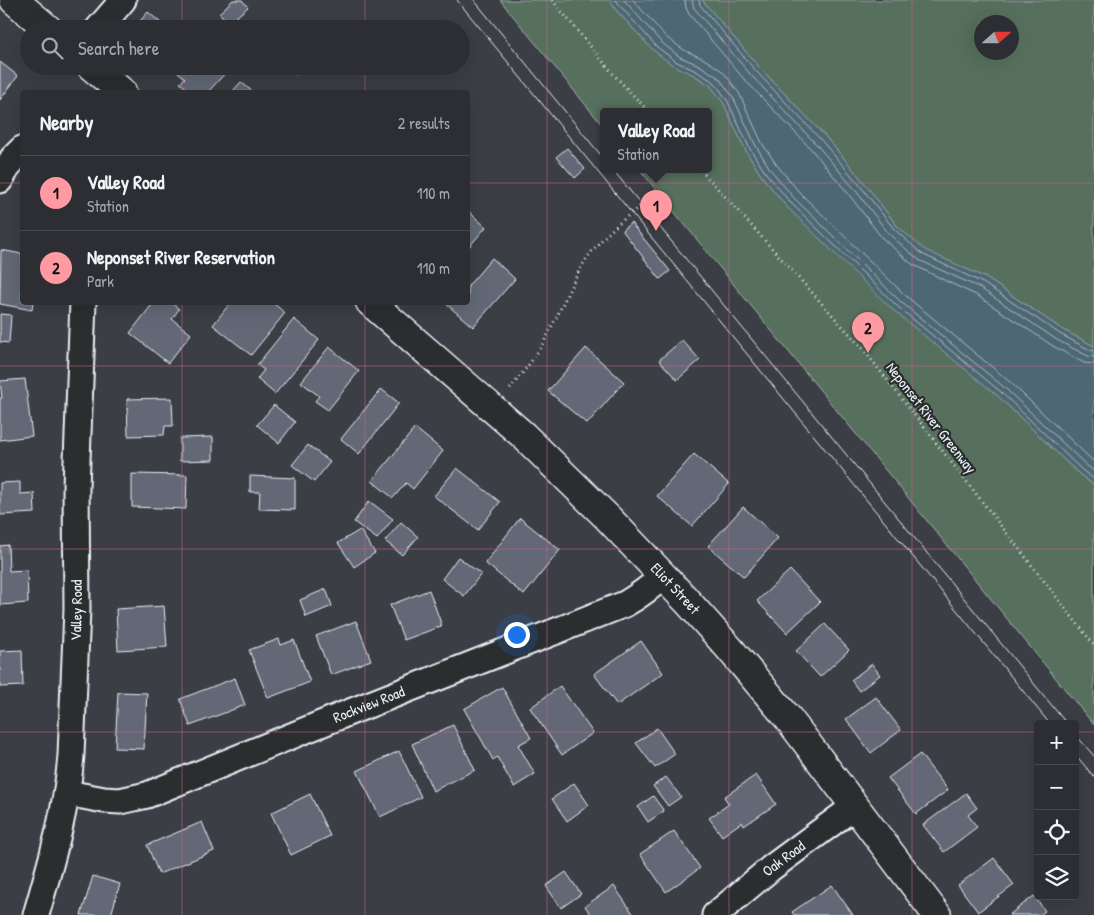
<!DOCTYPE html>
<html lang="en">
<head>
<meta charset="utf-8">
<style>
	body { margin:0; font-family:"Patrick Hand",sans-serif; background:#383a3f; color:#f1f3f6 }
	.controls { position:absolute; right:15px; bottom:15px; display:grid; overflow:hidden; border-radius:5px; box-shadow:0 5px 20px #0002 }
	.controls button { width:45px; height:45px; display:grid; place-items:center; padding:0; border:0; border-bottom:1px solid #484a4e; background:#2c2e33; color:#f1f3f6; font:25px sans-serif }
	.compass { position:absolute; left:974px; top:15px; width:45px; height:45px; border-radius:50%; background:#2c2e33; box-shadow:0 5px 20px #0002; rotate:69deg }
	.you { position:absolute; left:516px; top:634px; width:18px; height:18px; margin:-12px; border:4px solid #fff; border-radius:50%; background:#1a73e8; box-shadow:0 0 0 8px #1a73e833 }
	.badge { display:grid; place-items:center; width:32px; height:32px; border-radius:50%; background:#ff9aa2; color:#111; font-size:16px; font-weight:700 }
	.pin { position:absolute; translate:-50% -41px; filter:drop-shadow(0 1px 2px #0008) }
	.pin::after { content:''; position:absolute; top:26px; width:18px; height:15px; background:inherit; clip-path:polygon(0 0,100% 0,50% 100%) }
	.popup { position:absolute; left:600px; top:108px; width:112px; height:65px; box-sizing:border-box; display:grid; place-content:center; border-radius:5px; background:#2c2e33; filter:drop-shadow(0 1px 4px #0005); font-size:16px; white-space:nowrap; color:#a6a8ac }
	.popup b { font-size:19px; color:#f1f3f6 }
	.popup::after { content:''; position:absolute; left:50%; top:100%; margin-left:-10px; border:10px solid transparent; border-top-color:#2c2e33 }
	.list { margin:0; padding:0; list-style:none }
	h2 { display:flex; justify-content:space-between; align-items:center; height:65px; margin:0; padding:0 20px; font-size:21px }
	h2 small { font-size:16px; font-weight:400; color:#a6a8ac }
	.list li { display:grid; grid-template-columns:32px 1fr auto; gap:15px; align-items:center; box-sizing:border-box; height:75px; padding:0 20px; border-top:1px solid #484a4e }
	.list b { display:block; font-size:19px; white-space:nowrap }
	.list p { margin:0; font-size:16px; white-space:nowrap; color:#a6a8ac }
	.list em { font-size:16px; font-style:normal; color:#a6a8ac }
	.icon { flex:none; width:28px; height:28px; fill:none; stroke:currentColor; stroke-width:2; stroke-linecap:round; stroke-linejoin:round }
	.map { position:relative; flex:none; width:1094px; height:915px; overflow:hidden }
	.search { position:absolute; background:#2c2e33; box-shadow:0 5px 20px #0002; left:20px; top:20px; width:450px; height:55px; display:flex; align-items:center; gap:12px; box-sizing:border-box; padding:0 18px; border-radius:28px; color:#a6a8ac; font-size:19px }
	.panel { position:absolute; background:#2c2e33; box-shadow:0 5px 20px #0002; left:20px; top:90px; width:450px; height:215px; border-radius:5px }
	.map>svg:first-child { display:block }
</style>
</head>
<body>
<div class="map">
<svg width="1094" height="915" viewBox="0 0 1094 915">
	<rect width="100%" height="100%" fill="#3b3e44"/>
	<filter id="ink" filterUnits="userSpaceOnUse"><feTurbulence type="fractalNoise" baseFrequency=".02" numOctaves="2"/><feDisplacementMap in="SourceGraphic" scale="10" xChannelSelector="R" yChannelSelector="G"/><feConvolveMatrix kernelMatrix="1 2 1 2 8 2 1 2 1" color-interpolation-filters="sRGB"/></filter>
	<g filter="url(#ink)">
		<!-- green -->
		<path fill="#57705d" stroke="#a0b0aa" fill-rule="evenodd" d="M 500,0 L 610,0 L 616,10 L 653,50 L 710,85 L 723,102 L 746,151 L 761,175 L 786,206 L 998,396 L 1079,474 L 1094,485 L 1094,725 L 640,170 L 708,170 L 708,112 L 604,112 L 603,126 Z
			M 702,0 L 1094,0 L 1094,346 L 1063,330 L 986,278 L 924,250 L 897,226 L 862,180 L 825,136 L 758,66 ZM 982,22 L 1012,22 L 1012,52 L 982,52 Z"/>
		<!-- water -->
		<path fill="#4e6873" stroke="#8c9fa8" d="M 610,0 L 702,0 L 758,66 L 825,136 L 862,180 L 897,226 L 925,250 L 986,278 L 1063,330 L 1094,346 L 1094,485 L 1079,474 L 998,396 L 893,310 L 786,206 L 761,175 L 746,151 L 723,102 L 710,85 L 694,75 L 674,66 L 653,50 L 616,10 Z"/>
		<g fill="none" stroke-linecap="round" stroke-linejoin="round">
			<!-- shore -->
			<path stroke="#aabac3" stroke-width="1" d="M 616,0 L 621,7 L 657,47 L 677,62 L 696,71 L 714,82 L 727,100 L 750,149 L 765,172 L 790,202 L 897,306 L 1001,392 L 1082,470 L 1094,479
				M 624,0 L 661,42 L 680,57 L 699,65 L 719,78 L 733,97 L 756,146 L 770,169 L 794,198 L 901,302 L 1005,388 L 1086,465 L 1094,471
				M 633,0 L 666,37 L 684,50 L 704,59 L 721,70 L 725,74 L 739,93 L 762,143 L 776,164 L 800,193 L 906,296 L 1010,382 L 1094,462
				M 685,0 L 686,8 L 689,14 L 744,79 L 811,149 L 847,192 L 882,238 L 912,264 L 946,281 L 976,295 L 1053,346 L 1084,363 L 1094,364
				M 692,0 L 694,8 L 704,20 L 750,74 L 816,144 L 853,187 L 889,234 L 919,260 L 980,288 L 1057,340 L 1088,356 L 1094,357
				M 699,0 L 700,5 L 755,70 L 821,140 L 858,183 L 894,229 L 922,254 L 983,283 L 1060,334 L 1090,350 L 1094,351"/>
		</g>
		<!-- building -->
		<path fill="#636776" stroke="#e8f1f8" d="M 233,0 L 242,0 L 248,7 L 229,23 L 219,13 Z
			M 148,12 L 168,29 L 133,29 Z
			M 0,62 L 18,76 L 0,100 Z
			M 224,66 L 228,70 L 208,92 L 191,92 L 180,83 L 185,78 L 172,67 Z
			M 287,66 L 303,66 L 296,75 Z
			M 241,82 L 253,92 L 232,92 Z
			M 567,148 L 585,169 L 575,178 L 556,157 Z
			M 468,211 L 486,227 L 468,248 Z
			M 631,223 L 670,271 L 660,279 L 622,230 Z
			M 1,250 L 22,254 L 22,302 L 33,302 L 32,310 L 0,304 Z
			M 492,258 L 515,279 L 473,327 L 444,302 L 468,302 L 468,286 Z
			M 154,302 L 171,302 L 179,309 L 172,319 L 191,334 L 168,363 L 130,333 Z
			M 231,302 L 272,302 L 285,313 L 251,355 L 213,325 Z
			M 0,314 L 11,315 L 9,343 L 0,342 Z
			M 294,319 L 319,340 L 275,394 L 257,379 L 264,370 L 257,365 Z
			M 682,340 L 700,360 L 677,380 L 659,360 Z
			M 329,347 L 359,371 L 328,410 L 315,401 L 319,396 L 301,382 Z
			M 586,348 L 624,382 L 587,424 L 548,391 Z
			M 25,379 L 32,436 L 0,440 L 0,398 L 2,398 L 0,381 Z
			M 381,389 L 399,403 L 359,454 L 341,439 Z
			M 172,398 L 173,426 L 165,426 L 164,435 L 128,436 L 127,399 Z
			M 274,405 L 295,422 L 279,443 L 257,425 Z
			M 415,428 L 443,451 L 413,489 L 406,483 L 393,498 L 372,481 Z
			M 213,437 L 213,460 L 180,461 L 180,438 Z
			M 308,445 L 330,462 L 314,482 L 292,465 Z
			M 694,454 L 729,484 L 692,526 L 657,496 Z
			M 457,468 L 500,502 L 478,530 L 434,496 Z
			M 132,474 L 187,475 L 186,509 L 132,507 Z
			M 250,476 L 295,478 L 295,510 L 259,509 L 260,492 L 250,492 Z
			M 20,482 L 20,494 L 34,493 L 35,513 L 0,515 L 0,483 Z
			M 369,501 L 393,519 L 377,539 L 354,522 Z
			M 743,507 L 778,538 L 744,577 L 708,546 Z
			M 520,518 L 560,550 L 524,595 L 485,563 Z
			M 401,522 L 418,537 L 402,555 L 385,541 Z
			M 360,530 L 375,553 L 354,567 L 338,543 Z
			M 8,545 L 9,571 L 27,570 L 28,603 L 0,605 L 0,546 Z
			M 458,557 L 481,574 L 464,596 L 442,579 Z
			M 790,570 L 820,602 L 787,633 L 757,601 Z
			M 326,589 L 332,606 L 306,617 L 300,600 Z
			M 429,590 L 442,626 L 404,640 L 390,605 Z
			M 164,606 L 167,647 L 118,650 L 116,609 Z
			M 356,621 L 371,660 L 331,675 L 316,636 Z
			M 825,624 L 849,650 L 820,677 L 796,651 Z
			M 279,639 L 281,645 L 294,640 L 310,682 L 268,698 L 249,650 Z
			M 641,641 L 663,673 L 617,705 L 594,674 Z
			M 22,650 L 23,686 L 0,687 L 0,651 Z
			M 872,664 L 880,675 L 859,691 L 851,680 Z
			M 235,678 L 245,705 L 190,726 L 180,699 Z
			M 560,686 L 593,733 L 562,755 L 530,708 Z
			M 502,687 L 531,738 L 518,745 L 535,774 L 514,787 L 497,757 L 493,760 L 464,709 Z
			M 118,692 L 147,693 L 144,749 L 115,748 Z
			M 876,697 L 901,730 L 871,753 L 846,719 Z
			M 453,725 L 475,770 L 433,791 L 412,744 Z
			M 657,728 L 675,754 L 655,768 L 636,743 Z
			M 399,751 L 421,797 L 380,817 L 357,771 Z
			M 920,754 L 948,790 L 916,814 L 888,778 Z
			M 756,775 L 776,804 L 744,826 L 742,822 L 722,836 L 709,818 L 729,804 L 724,797 Z
			M 666,777 L 681,797 L 668,806 L 653,786 Z
			M 574,783 L 589,805 L 567,821 L 552,799 Z
			M 966,793 L 977,808 L 968,815 L 977,827 L 944,852 L 923,825 Z
			M 310,794 L 330,836 L 291,855 L 271,813 Z
			M 653,796 L 664,811 L 648,822 L 638,807 Z
			M 202,822 L 214,851 L 159,874 L 147,845 Z
			M 674,831 L 700,868 L 666,892 L 640,854 Z
			M 994,858 L 1014,885 L 978,912 L 958,885 Z
			M 566,872 L 581,894 L 561,908 L 546,886 Z
			M 93,876 L 120,884 L 111,915 L 81,915 Z
			M 832,885 L 853,915 L 794,915 L 792,912 Z
			M 614,886 L 634,915 L 591,915 L 585,906 Z
			M 1034,896 L 1045,911 L 1040,915 L 1009,915 Z"/>
		<g fill="none" stroke-linecap="round" stroke-linejoin="round">
			<!-- minor casing -->
			<g stroke="#e8f1f8" stroke-width="29">
				<g id="minor">
					<path d="M 98,29 L 123,0"/>
					<path d="M 0,180 L 13,158 L 22,149"/>
					<path id="s1" d="M 67,793 L 104,800 L 120,801 L 147,795 L 350,712 L 625,604 C 639,596 651,587 663,576"/>
					<path id="s2" d="M 36,915 C 51,862 67,810 71,755 L 77,609 L 76,487 L 83,302"/>
					<path id="s3" d="M 715,915 L 771,868 L 855,806"/>
				</g>
			</g>
			<!-- tertiary casing -->
			<g stroke="#e8f1f8" stroke-width="31">
				<g id="tertiary">
					<path d="M 14,0 L 48,29"/>
					<path d="M 91,66 L 122,92"/>
					<path id="s4" d="M 370,302 L 523,435 L 608,518 L 687,601 L 729,648 L 788,718 L 937,915"/>
				</g>
			</g>
			<!-- path -->
			<path stroke="#e8f1f8" stroke-width="3" stroke-dasharray="1 4" stroke-linecap="butt" d="M 552,0 L 615,76 L 649,112
				M 701,170 L 863,349 L 1094,645
				M 510,389 C 524,371 539,353 549,332 C 563,306 573,277 590,254 C 605,233 627,217 646,201"/>
			<!-- minor -->
			<use href="#minor" stroke="#2a2d2e" stroke-width="25"/>
			<!-- tertiary -->
			<use href="#tertiary" stroke="#2a2d2e" stroke-width="28"/>
			<!-- tram -->
			<path stroke="#e8f1f8" stroke-width="1" d="M 457,0 L 1050,724
				M 474,0 L 604,159
				M 613,170 L 1067,724
				M 1075,734 L 1094,756
				M 1075,754 L 1094,777"/>
		</g>
	</g>
	<!-- grid -->
	<path fill="none" stroke="#cf6492" stroke-width="1" stroke-opacity="0.55" d="M 182,0 L 182,29M 365,0 L 365,29M 547,0 L 547,915M 729,0 L 729,915M 912,0 L 912,915M 182,66 L 182,92M 365,66 L 365,92M 0,183 L 22,183M 468,183 L 1094,183M 182,302 L 182,915M 365,302 L 365,915M 0,366 L 1094,366M 0,549 L 1094,549M 0,732 L 1038,732M 1075,732 L 1094,732"/>
	<g text-anchor="middle" stroke-width="4.5" stroke-linejoin="round" paint-order="stroke">
		<!-- street labels -->
		<g font-size="15" fill="#e8f1f8" stroke="#2a2d2e">
			<text transform="translate(931 418) rotate(52)" y="5">Neponset River Greenway</text>
			<text dy="5" stroke="none"><textPath href="#s4" startOffset="419">Eliot Street</textPath></text>
			<text dy="5" stroke="none"><textPath href="#s2" startOffset="309">Valley Road</textPath></text>
			<text dy="5" stroke="none"><textPath href="#s1" startOffset="321">Rockview Road</textPath></text>
			<text dy="5" stroke="none"><textPath href="#s3" startOffset="89">Oak Road</textPath></text>
		</g>
	</g>
</svg>
<div class="controls">
<button>+</button>
<button>−</button>
<button><svg class="icon" aria-label="locate" viewBox="0 0 24 24"><circle cx="12" cy="12" r="6"/><path d="M12 2v4M12 18v4M2 12h4M18 12h4"/></svg></button>
<button><svg class="icon" aria-label="layers" viewBox="0 0 24 24"><path d="M12 4l9 5-9 5-9-5zM3 14l9 5 9-5"/></svg></button>
</div>
<svg class="compass" viewBox="-18 -18 36 36"><path d="M0-13l5 13h-10z" fill="#e53935"/><path d="M0 13l5-13h-10z" fill="#a6a8ac"/></svg>
<div class="you"></div>
<div class="pin badge" style="left:656px;top:231px">1</div>
<div class="popup"><b>Valley Road</b>Station</div>
<div class="pin badge" style="left:868px;top:353px">2</div>
<div class="search"><svg class="icon" aria-label="search" viewBox="0 0 24 24"><circle cx="10" cy="10" r="6"/><path d="M15 15l6 6"/></svg>Search here</div>
<section class="panel">
<h2>Nearby<small>2 results</small></h2>
<ul class="list">
<li><span class="badge">1</span><div><b>Valley Road</b><p>Station</p></div><em>110 m</em></li>
<li><span class="badge">2</span><div><b>Neponset River Reservation</b><p>Park</p></div><em>110 m</em></li>
</ul>
</section>
</div>
</body>
</html>
